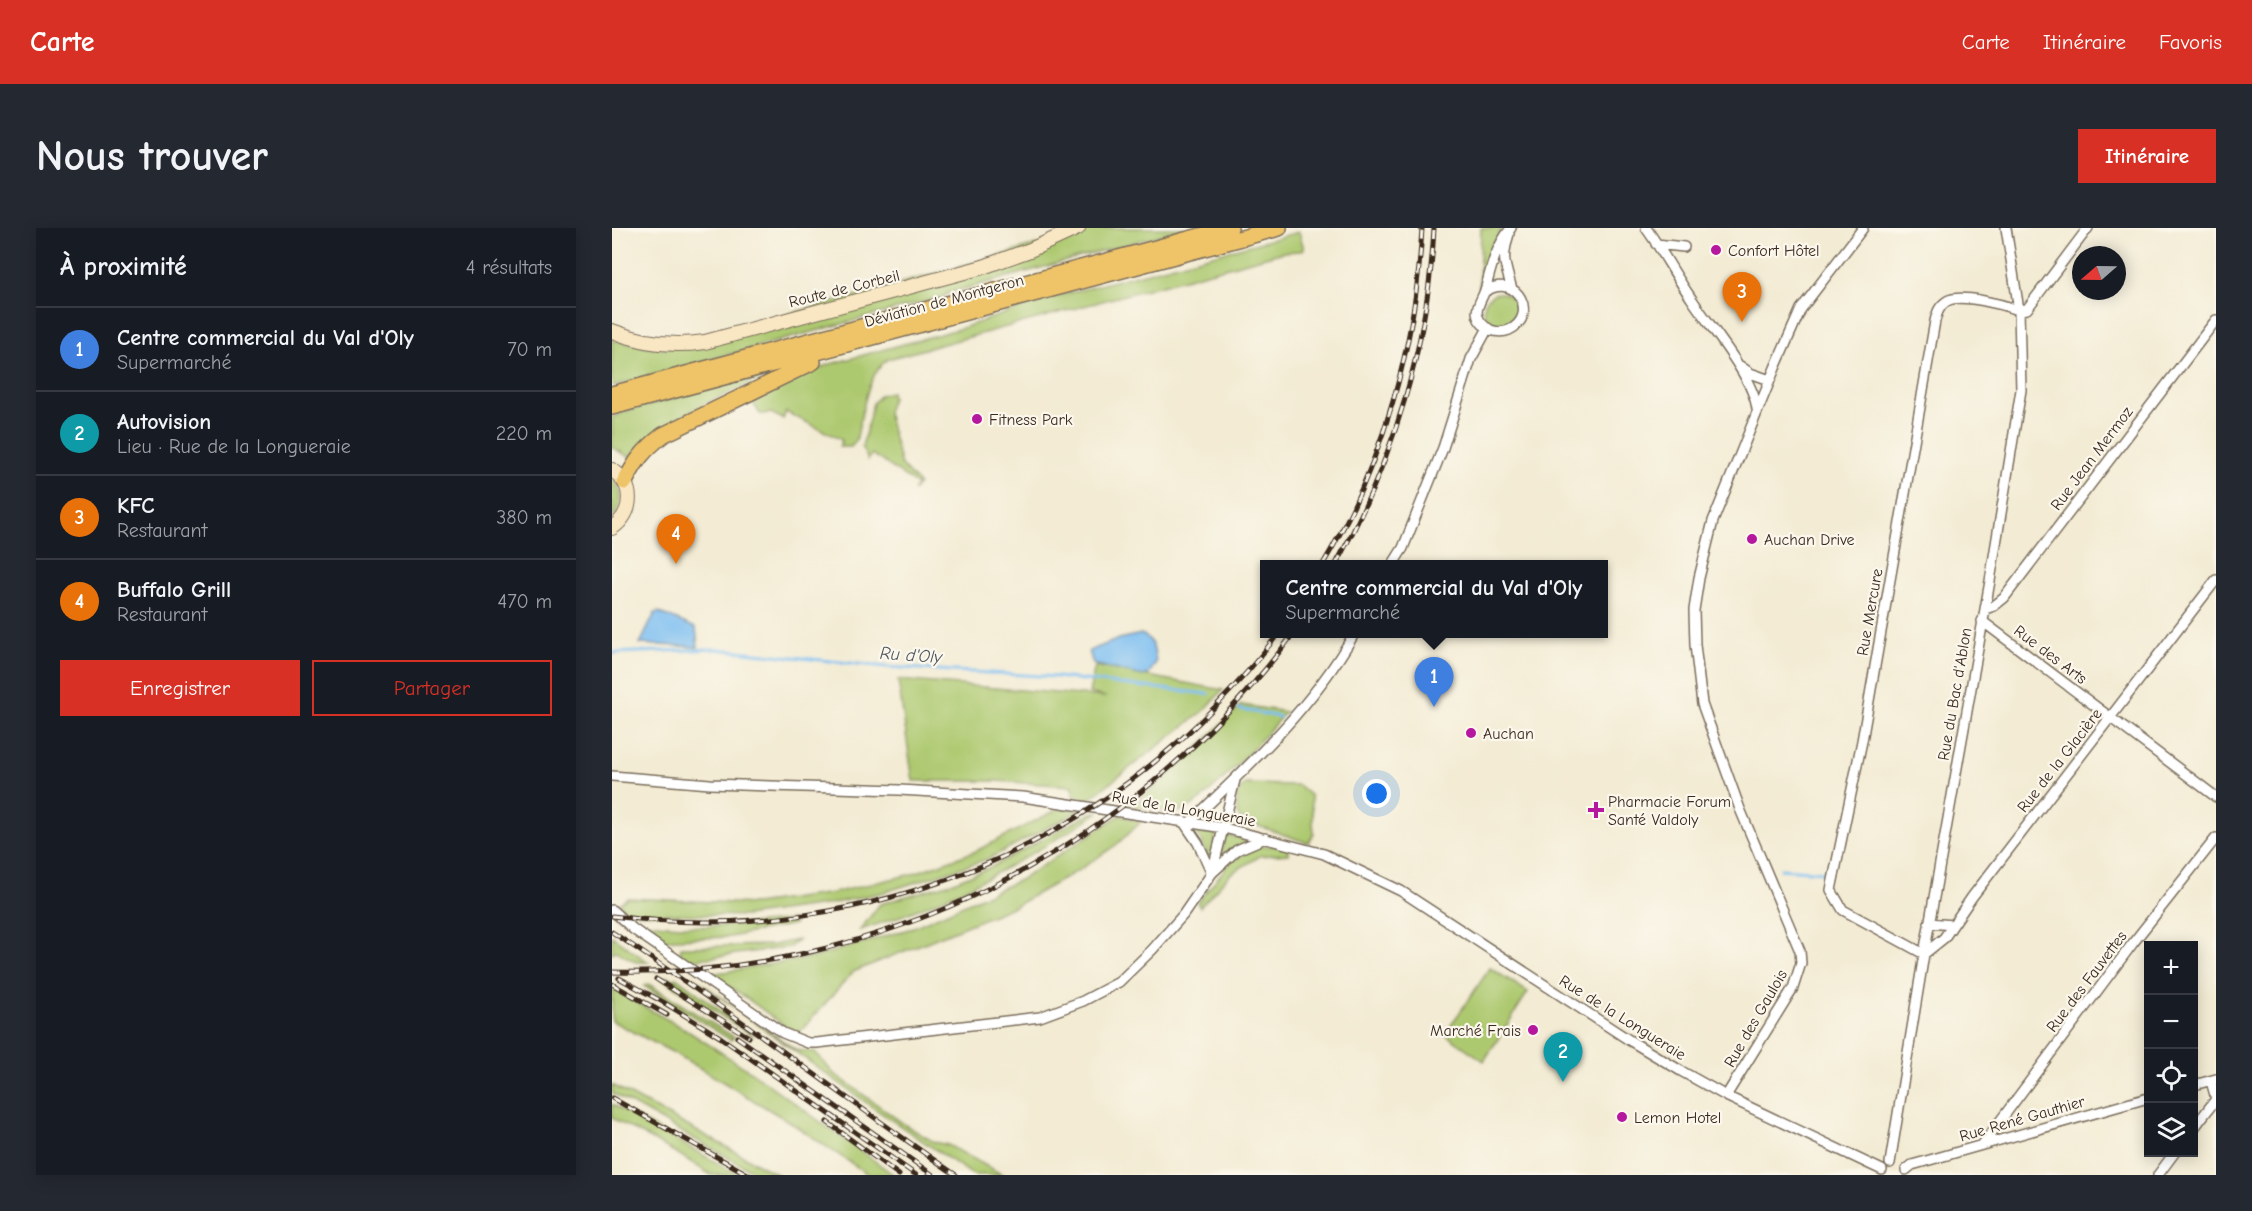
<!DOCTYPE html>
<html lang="fr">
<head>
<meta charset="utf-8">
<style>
	body { margin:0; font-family:"Comic Neue",sans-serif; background:#242831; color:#f1f3f6 }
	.controls { position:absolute; right:18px; bottom:18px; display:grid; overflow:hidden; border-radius:0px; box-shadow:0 3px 15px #0003 }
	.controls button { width:54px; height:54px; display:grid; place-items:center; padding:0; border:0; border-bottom:2px solid #363941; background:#171b24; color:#f1f3f6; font:30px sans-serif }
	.compass { position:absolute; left:1460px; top:18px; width:54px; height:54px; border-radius:50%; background:#171b24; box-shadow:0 3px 15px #0003; rotate:250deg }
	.you { position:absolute; left:765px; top:566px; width:21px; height:21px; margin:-15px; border:4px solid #fff; border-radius:50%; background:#1a73e8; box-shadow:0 0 0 9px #1a73e833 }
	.badge { display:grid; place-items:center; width:39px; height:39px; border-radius:50%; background:#d93025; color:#fff; font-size:20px; font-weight:700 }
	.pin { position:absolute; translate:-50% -50px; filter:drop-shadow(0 2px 3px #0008) }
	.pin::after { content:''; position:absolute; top:32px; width:21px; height:18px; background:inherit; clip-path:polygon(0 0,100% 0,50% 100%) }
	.popup { position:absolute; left:648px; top:332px; width:348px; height:78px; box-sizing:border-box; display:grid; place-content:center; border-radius:0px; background:#171b24; filter:drop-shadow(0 2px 4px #0005); font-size:20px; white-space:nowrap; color:#9ea1a6 }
	.popup b { font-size:22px; color:#f1f3f6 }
	.popup::after { content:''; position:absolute; left:50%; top:100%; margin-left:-12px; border:12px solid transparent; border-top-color:#171b24 }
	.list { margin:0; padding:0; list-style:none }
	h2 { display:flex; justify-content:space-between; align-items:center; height:78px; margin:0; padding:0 24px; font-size:26px }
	h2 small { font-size:20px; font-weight:400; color:#9ea1a6 }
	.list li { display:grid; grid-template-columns:39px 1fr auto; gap:18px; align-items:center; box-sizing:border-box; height:84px; padding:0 24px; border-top:2px solid #363941 }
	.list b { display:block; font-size:22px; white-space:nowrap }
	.list p { margin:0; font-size:20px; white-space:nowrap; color:#9ea1a6 }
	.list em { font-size:20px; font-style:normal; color:#9ea1a6 }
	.actions { display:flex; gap:12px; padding:18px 24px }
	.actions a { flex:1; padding:14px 0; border:2px solid #d93025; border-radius:0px; text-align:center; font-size:21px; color:#d93025 }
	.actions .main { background:#d93025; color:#fff }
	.icon { flex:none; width:33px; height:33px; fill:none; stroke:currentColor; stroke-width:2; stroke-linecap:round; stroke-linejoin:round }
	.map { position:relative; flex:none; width:1604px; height:947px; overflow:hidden; border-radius:0px }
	header { display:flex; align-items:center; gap:36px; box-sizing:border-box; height:84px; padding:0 30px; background:#d93025; color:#fff }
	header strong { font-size:28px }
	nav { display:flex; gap:33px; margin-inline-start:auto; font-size:21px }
	.intro { display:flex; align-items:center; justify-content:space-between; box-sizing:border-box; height:144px; padding:0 36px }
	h1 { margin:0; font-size:42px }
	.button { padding:15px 27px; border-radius:0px; background:#d93025; color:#fff; font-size:21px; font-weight:700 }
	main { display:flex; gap:36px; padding:0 36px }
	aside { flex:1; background:#171b24; border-radius:0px; box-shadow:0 3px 15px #0003 }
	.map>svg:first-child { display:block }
</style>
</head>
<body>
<header>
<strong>Carte</strong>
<nav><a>Carte</a><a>Itinéraire</a><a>Favoris</a></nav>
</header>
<div class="intro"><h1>Nous trouver</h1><a class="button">Itinéraire</a></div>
<main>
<aside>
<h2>À proximité<small>4 résultats</small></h2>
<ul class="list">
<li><span class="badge" style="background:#3f7fe0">1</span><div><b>Centre commercial du Val d'Oly</b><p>Supermarché</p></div><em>70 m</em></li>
<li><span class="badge" style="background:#0f9aa8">2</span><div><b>Autovision</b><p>Lieu · Rue de la Longueraie</p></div><em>220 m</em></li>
<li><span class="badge" style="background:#e8710a">3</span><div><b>KFC</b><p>Restaurant</p></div><em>380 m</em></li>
<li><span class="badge" style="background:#e8710a">4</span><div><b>Buffalo Grill</b><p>Restaurant</p></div><em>470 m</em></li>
</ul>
<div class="actions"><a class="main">Enregistrer</a><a>Partager</a></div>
</aside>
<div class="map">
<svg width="1604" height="947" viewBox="0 0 1604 947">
	<rect width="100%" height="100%" fill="#fbf7ec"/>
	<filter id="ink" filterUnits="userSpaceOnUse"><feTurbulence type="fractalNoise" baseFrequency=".0167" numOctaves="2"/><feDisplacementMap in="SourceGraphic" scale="12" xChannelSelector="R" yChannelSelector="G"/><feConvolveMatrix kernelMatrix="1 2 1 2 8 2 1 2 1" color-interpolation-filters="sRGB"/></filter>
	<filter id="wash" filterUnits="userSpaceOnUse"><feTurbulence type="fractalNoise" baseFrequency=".008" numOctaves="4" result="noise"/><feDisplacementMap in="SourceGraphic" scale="24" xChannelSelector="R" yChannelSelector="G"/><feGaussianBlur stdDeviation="1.35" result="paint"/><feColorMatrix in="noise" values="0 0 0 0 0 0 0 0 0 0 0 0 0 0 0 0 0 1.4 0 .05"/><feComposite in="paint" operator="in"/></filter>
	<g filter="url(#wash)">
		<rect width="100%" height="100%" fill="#f3ebd3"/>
		<!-- green -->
		<path fill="#adc96f" stroke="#747a46" stroke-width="1.5" d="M 475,0 L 574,0 L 334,66 L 333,68 L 315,73 L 0,158 L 0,112 L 53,121 L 464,6 Z
			M 869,0 L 890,0 L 880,19 L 867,61 Z
			M 687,4 L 692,21 L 688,23 L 672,24 L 276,131 C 254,146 250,188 244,213 L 239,219 L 227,219 L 230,212 L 174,184 L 171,191 L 159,185 L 148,186 L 141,175 L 166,158 L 215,137 L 350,100 L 442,69 Z
			M872 81a16 16 0 1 1 32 0a16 16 0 1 1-32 0Z
			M 172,139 L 173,141 C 118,165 59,185 17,229 L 0,219 L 0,189 L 8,187 L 8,185 Z
			M 279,164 L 280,170 L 275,184 L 289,237 L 307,256 L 301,263 L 305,257 L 260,226 L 256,232 L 250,219 L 261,175 L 268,167 Z
			M 0,250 C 12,262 12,278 0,290 Z
			M 483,438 L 611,462 L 592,483 L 477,571 L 461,568 L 461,558 L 384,553 L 301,553 L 286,452 L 494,469 L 477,465 Z
			M 629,477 L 674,484 C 654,505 591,580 566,584 C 555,586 532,580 520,578 L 573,532 Z
			M 634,556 L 686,557 L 699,568 L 702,606 L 696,615 L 629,592 L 625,585 L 625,564 Z
			M 448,580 L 469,582 L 376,631 L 273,664 L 213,677 L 133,688 L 13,685 L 8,675 L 15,670 L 143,676 L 221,665 L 300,646 L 364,623 Z
			M 487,584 C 412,634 334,675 248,702 L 268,676 L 339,655 L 379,639 L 479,585 Z
			M 508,587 L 529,594 L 504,617 L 467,642 L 403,678 L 241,744 L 187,805 L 173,798 L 126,764 L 94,747 L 203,729 L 297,701 L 410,651 Z
			M 581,601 L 605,606 L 598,629 L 595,628 L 590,613 Z
			M 614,607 L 637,612 L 608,630 Z
			M 646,618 L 665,618 L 676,620 L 676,626 L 648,628 L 618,646 L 588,679 L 585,675 L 620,632 Z
			M 181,692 L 183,696 L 118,709 L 61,711 L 51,713 L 21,694 L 25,693 C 76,703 130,697 181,692 Z
			M 0,708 L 36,734 L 24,734 L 4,723 L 0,725 Z
			M 186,712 L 178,719 L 71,733 L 68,724 L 69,719 L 161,717 Z
			M 878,740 L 916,764 L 872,833 L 833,806 Z
			M 79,748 L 184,822 L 203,824 L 220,844 L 295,898 L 322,914 L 336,917 L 391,947 L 361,947 L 263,881 Z
			M 58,749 L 61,752 L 65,750 L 142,808 L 49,750 Z
			M 36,756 L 122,809 L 119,812 L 32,758 Z
			M 0,761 L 71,800 L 138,843 L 282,947 L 257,947 L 176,893 L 66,827 L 0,793 Z
			M 0,857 L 166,947 L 147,947 L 0,865 Z
			M 0,876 L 127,947 L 99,947 L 68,927 L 0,890 Z"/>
		<!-- water -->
		<path fill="#7bbef1" stroke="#5b7488" stroke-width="1.5" d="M 46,384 L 84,400 L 86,419 L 28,416 L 43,385 Z
			M 529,406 C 542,411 542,422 544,434 L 537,446 L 531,448 L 481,436 L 477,423 L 507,411 Z"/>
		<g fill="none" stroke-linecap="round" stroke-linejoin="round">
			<!-- stream -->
			<path stroke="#7bbef1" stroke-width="3" d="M 0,425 L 105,421 L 275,439 L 445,449 L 596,466
				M 627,481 L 668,489
				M 1169,641 L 1213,644"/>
		</g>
	</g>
	<g filter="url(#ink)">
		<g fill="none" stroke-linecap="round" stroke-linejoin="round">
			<!-- street casing -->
			<g stroke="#7b6e5d" stroke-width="12">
				<path id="street" d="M 1034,0 C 1050,22 1063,47 1079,70 C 1098,99 1141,148 1145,181
					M 897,6 C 889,32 893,36 900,61
					M 1044,16 L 1072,19
					M 874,63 C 906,44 927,89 897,102 C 890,105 881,104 875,100 C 855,85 871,73 874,59 C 880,36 884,19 899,0
					M 1407,82 C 1392,77 1349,65 1335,73 C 1327,78 1325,85 1323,93 L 1250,513 L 1219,662 L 1231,682 L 1312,726 L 1332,710 L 1360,669 L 1604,352
					M 1407,82 L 1415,81 L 1476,0
					M 1128,138 L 1138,145 L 1158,152
					M 781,336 L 791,320 L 831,220 L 859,131 L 876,100
					M 1373,381 L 1382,378 L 1392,370 L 1604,92
					M 1370,393 L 1604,569
					M 0,548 L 98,556 L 287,562 L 411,569 L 612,600 L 712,626 L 789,663 L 1017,812 L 1069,843 L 1114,868 L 1270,942
					M 571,593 L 586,615 L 600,645
					M 578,594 C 638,537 701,478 742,406
					M 600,645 L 623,552
					M 0,682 L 21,701 L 171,805 L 196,815 L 205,815 L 428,789 L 471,773 L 507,754 L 540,722 L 571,687 L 600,645 L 625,622 L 653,610
					M 1317,695 L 1341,697
					M 1582,857 L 1604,851
					M 1114,868 L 1181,760 L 1189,735 L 1188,723 L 1128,581 L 1090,476 L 1083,417 L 1082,382 L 1087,350 L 1101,293 L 1163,140 L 1189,81 L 1251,0
					M 1582,900 L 1604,871 L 1599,853
					M 1371,916 L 1521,715 L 1604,610
					M 1278,935 L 1312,726 L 1378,353 L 1409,162 L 1407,82 L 1394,0
					M 1294,942 L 1300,937 L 1536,870
					M 1546,947 L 1563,924"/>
			</g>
			<!-- secondary casing -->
			<g stroke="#7b6e5d" stroke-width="16">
				<path id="secondary" d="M 0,103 C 30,115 61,119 93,114 L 371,39 L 418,22 L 466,0
					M 0,242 C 23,256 22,285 0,300"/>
			</g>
			<!-- primary casing -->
			<g stroke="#7b6e5d" stroke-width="18">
				<path id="primary" d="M 0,166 L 618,0
					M 0,179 L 667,0
					M 13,254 C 24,232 32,222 51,207 L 201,134"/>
			</g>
			<!-- street -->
			<use href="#street" stroke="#fff" stroke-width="9"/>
			<!-- secondary -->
			<use href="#secondary" stroke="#f9e7c3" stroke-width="14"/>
			<!-- primary -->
			<use href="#primary" stroke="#efc469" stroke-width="15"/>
			<!-- rail casing -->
			<g stroke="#3b2a1e" stroke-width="5">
				<path id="rail" d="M 711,336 C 771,236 804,116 810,0
					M 724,336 C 781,233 816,118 822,0
					M 0,688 C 260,721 508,614 666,406
					M 0,704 C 117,781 228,867 344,947
					M 0,744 C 268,751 523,620 681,406
					M 7,750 L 51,774 L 108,809 L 304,947
					M 44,751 L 137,809
					M 0,756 L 55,787
					M 125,809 L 321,947
					M 0,870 L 137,947
					M 215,894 L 287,947"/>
			</g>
			<!-- rail -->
			<use href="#rail" stroke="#fbf7ec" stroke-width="3" stroke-dasharray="9" stroke-linecap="butt"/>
		</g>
	</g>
	<!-- markers -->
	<g fill="#b5179e" stroke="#fbf7ec" stroke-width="2">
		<circle cx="1104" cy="22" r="6"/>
		<circle cx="365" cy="191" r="6"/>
		<circle cx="1140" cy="311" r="6"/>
		<circle cx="859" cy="505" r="6"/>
		<path d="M981 573h6v6h6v6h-6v6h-6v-6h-6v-6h6z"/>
		<circle cx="921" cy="802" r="6"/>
		<circle cx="1010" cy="889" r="6"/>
	</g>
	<g text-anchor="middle" stroke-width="4.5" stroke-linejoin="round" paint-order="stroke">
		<!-- poi labels -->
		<g font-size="16" fill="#3b2a1e" stroke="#fbf7ec" text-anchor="start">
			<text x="1116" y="28">Confort Hôtel</text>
			<text x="377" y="197">Fitness Park</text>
			<text x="1152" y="317">Auchan Drive</text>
			<text x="871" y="511">Auchan</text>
			<text x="996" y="579">Pharmacie Forum<tspan x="996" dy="18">Santé Valdoly</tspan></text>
			<text x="909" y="808" text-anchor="end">Marché Frais</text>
			<text x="1022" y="895">Lemon Hotel</text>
		</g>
		<!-- street labels -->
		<g font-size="16" fill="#3b2a1e" stroke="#fbf7ec">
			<text transform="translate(232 60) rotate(-14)" y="6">Route de Corbeil</text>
			<text transform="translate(332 72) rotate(-15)" y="6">Déviation de Montgeron</text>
			<text transform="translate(1479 230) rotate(-53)" y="6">Rue Jean Mermoz</text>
			<text transform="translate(1257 384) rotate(-80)" y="6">Rue Mercure</text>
			<text transform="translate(1439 426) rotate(37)" y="6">Rue des Arts</text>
			<text transform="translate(1342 466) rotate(-80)" y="6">Rue du Bac d'Ablon</text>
			<text transform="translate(1447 532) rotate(-52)" y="6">Rue de la Glacière</text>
			<text transform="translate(572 580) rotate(10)" y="6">Rue de la Longueraie</text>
			<text transform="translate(1474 753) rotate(-53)" y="6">Rue des Fauvettes</text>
			<text transform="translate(1011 789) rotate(32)" y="6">Rue de la Longueraie</text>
			<text transform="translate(1143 790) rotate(-60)" y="6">Rue des Gaulois</text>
			<text transform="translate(1410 890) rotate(-16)" y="6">Rue René Gauthier</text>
		</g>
		<!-- water labels -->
		<g font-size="18" font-style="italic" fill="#4e565d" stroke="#fbf7ec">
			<text transform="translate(299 427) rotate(4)" y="6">Ru d'Oly</text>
		</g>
	</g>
</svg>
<div class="controls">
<button>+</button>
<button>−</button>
<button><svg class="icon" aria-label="locate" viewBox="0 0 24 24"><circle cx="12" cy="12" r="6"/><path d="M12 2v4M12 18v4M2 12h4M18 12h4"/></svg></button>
<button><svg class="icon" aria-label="layers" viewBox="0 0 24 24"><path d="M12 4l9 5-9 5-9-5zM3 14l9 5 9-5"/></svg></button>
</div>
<svg class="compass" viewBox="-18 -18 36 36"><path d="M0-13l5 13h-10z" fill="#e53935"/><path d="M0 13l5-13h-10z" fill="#9ea1a6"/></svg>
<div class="you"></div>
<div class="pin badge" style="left:822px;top:479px;background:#3f7fe0">1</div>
<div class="popup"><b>Centre commercial du Val d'Oly</b>Supermarché</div>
<div class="pin badge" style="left:951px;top:854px;background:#0f9aa8">2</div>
<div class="pin badge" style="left:1130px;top:94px;background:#e8710a">3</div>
<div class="pin badge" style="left:64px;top:336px;background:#e8710a">4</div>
</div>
</main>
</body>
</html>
